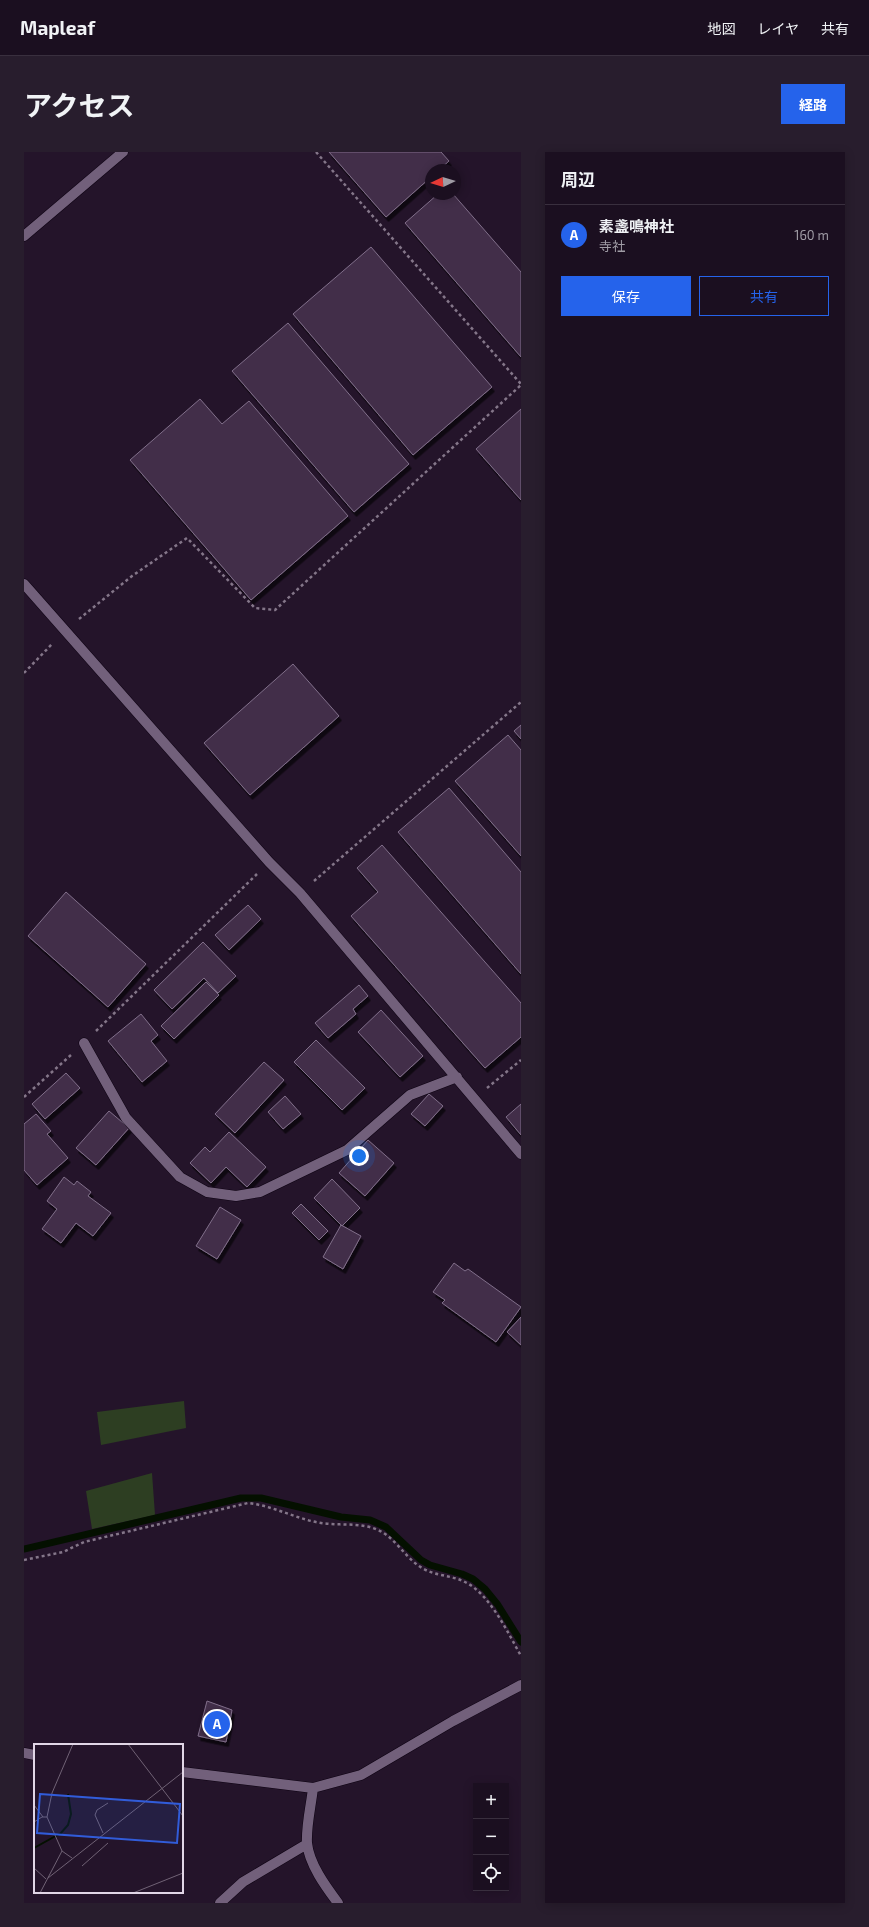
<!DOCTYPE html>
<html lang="ja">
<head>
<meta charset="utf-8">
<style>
	body { margin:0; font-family:"Exo 2","Noto Sans JP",sans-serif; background:#281d2d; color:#f1f3f6 }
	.controls { position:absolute; right:12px; bottom:12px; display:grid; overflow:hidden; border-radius:0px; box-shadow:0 2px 10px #0003 }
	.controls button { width:36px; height:36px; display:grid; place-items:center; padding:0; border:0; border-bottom:1px solid #392f3e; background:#1b0f20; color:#f1f3f6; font:20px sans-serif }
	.compass { position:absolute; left:401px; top:12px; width:36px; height:36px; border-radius:50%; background:#1b0f20; box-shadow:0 2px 10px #0003; rotate:266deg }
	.you { position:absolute; left:335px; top:1004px; width:14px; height:14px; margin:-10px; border:3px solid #fff; border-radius:50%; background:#1a73e8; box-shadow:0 0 0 6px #1a73e833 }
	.badge { display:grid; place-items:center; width:26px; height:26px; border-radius:50%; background:#2563eb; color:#fff; font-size:13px; font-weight:700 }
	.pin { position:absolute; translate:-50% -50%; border:2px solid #fff; box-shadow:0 1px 4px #0006 }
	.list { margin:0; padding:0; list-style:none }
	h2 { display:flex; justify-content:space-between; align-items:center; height:52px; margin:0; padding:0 16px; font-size:17px }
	h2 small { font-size:13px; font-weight:400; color:#a09ca5 }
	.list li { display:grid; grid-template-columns:26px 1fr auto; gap:12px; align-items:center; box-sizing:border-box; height:60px; padding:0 16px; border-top:1px solid #392f3e }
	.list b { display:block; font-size:15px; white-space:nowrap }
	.list p { margin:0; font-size:13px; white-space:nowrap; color:#a09ca5 }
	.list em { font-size:13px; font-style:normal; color:#a09ca5 }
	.actions { display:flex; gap:8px; padding:12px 16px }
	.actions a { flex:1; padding:9px 0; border:1px solid #2563eb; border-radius:0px; text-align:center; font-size:14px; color:#2563eb }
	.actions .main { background:#2563eb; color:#fff }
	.icon { flex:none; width:22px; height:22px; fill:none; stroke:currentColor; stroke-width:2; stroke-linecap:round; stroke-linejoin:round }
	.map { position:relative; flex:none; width:497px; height:1751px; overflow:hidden; border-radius:0px }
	header { display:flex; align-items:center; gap:24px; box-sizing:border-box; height:56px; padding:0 20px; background:#1b0f20; border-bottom:1px solid #392f3e }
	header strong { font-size:19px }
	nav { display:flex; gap:22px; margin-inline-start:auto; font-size:14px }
	.intro { display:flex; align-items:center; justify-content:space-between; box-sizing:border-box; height:96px; padding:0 24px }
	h1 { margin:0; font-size:28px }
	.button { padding:10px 18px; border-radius:0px; background:#2563eb; color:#fff; font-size:14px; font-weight:700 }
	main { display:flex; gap:24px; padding:0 24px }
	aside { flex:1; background:#1b0f20; border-radius:0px; box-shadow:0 2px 10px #0003 }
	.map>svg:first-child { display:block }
</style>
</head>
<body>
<header>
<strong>Mapleaf</strong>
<nav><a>地図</a><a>レイヤ</a><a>共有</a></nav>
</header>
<div class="intro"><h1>アクセス</h1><a class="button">経路</a></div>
<main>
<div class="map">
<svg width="497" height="1751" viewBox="0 0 497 1751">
	<defs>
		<filter id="shadow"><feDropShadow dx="2.5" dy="4.5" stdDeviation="0" flood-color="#0009"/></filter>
	</defs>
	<rect width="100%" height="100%" fill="#24142a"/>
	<!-- green -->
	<path fill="#2d3e22" d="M 160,1249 L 162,1276 L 77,1293 L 73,1260 Z
		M 128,1321 L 131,1363 L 68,1377 L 62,1339 Z"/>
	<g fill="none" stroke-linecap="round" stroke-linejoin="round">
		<!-- stream -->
		<path stroke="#041000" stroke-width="7" d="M 0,1397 L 217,1346 L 237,1346 L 317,1365 L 346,1368 L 362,1375 L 397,1408 L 406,1413 L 438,1422 L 449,1427 L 461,1437 L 474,1453 L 497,1490"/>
	</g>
	<!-- building -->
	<path fill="#422f4a" stroke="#816f8a" filter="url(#shadow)" d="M 305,0 L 417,0 L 425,9 L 415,18 L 407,18 L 407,25 L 362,65 Z
		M 414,42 L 429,42 L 497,120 L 497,205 L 381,71 Z
		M 347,95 L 468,235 L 389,303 L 269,162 Z
		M 264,171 L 385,312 L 330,360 L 208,219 Z
		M 176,247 L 198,272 L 225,249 L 324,364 L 227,448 L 106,308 Z
		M 497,257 L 497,348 L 452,297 Z
		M 269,512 L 315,564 L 226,643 L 180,591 Z
		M 497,573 L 497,587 L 490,579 Z
		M 484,583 L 497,598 L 497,704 L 431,629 Z
		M 425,636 L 497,720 L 497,822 L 374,680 Z
		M 358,693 L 497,851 L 497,885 L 461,916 L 327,764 L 354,740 L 333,716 Z
		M 42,740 L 122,812 L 84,855 L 4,784 Z
		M 224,753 L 237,767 L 205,798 L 191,783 Z
		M 179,790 L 212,824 L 194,841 L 180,826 L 148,857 L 130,838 Z
		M 182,830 L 195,843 L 150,887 L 137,874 Z
		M 335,833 L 344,844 L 329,857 L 332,862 L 304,886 L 291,871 Z
		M 357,858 L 399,904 L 376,925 L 334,880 Z
		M 117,862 L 134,883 L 127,889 L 143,909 L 118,930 L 84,889 Z
		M 292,888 L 341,936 L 318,958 L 270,910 Z
		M 240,910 L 260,928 L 211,981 L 191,962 Z
		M 42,921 L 56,936 L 21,967 L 8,952 Z
		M 405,942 L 419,954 L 401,974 L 387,962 Z
		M 261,944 L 277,962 L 259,977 L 244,960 Z
		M 497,952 L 497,983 L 482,965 Z
		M 85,959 L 105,976 L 72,1013 L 52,996 Z
		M 12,962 L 27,979 L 23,982 L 44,1006 L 13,1033 L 0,1018 L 0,972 Z
		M 205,980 L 242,1015 L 223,1035 L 202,1015 L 187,1031 L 166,1011 L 181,995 L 186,1000 Z
		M 344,988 L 370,1011 L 341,1044 L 315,1021 Z
		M 40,1025 L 50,1033 L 53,1029 L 67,1040 L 64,1044 L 87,1061 L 69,1084 L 52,1071 L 37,1091 L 18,1077 L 33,1057 L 23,1049 Z
		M 308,1027 L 336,1056 L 318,1074 L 290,1046 Z
		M 277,1052 L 304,1079 L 295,1088 L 268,1061 Z
		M 196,1055 L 217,1068 L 193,1107 L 172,1094 Z
		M 317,1073 L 337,1084 L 319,1117 L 299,1105 Z
		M 430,1111 L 441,1119 L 444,1117 L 497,1155 L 472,1190 L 418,1151 L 421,1148 L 409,1140 Z
		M 497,1165 L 497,1193 L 483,1180 Z
		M 183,1549 L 208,1558 L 202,1590 L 174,1584 Z"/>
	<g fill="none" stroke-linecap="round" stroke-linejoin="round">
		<!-- minor casing -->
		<g stroke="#0d0212" stroke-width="11">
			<path id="minor" d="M 0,432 L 245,710 L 276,741 L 497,1002
				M 60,891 L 102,966 L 156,1025 L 183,1040 L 212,1044 L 236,1040 L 323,998 L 386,943 L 433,925
				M 0,1601 L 11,1603
				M 158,1620 L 289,1636 L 337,1623 L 429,1569 L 497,1533
				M 289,1636 C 287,1654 282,1674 283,1691 C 285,1712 302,1735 314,1751
				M 196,1751 L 219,1730 L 283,1692"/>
		</g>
		<!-- tertiary casing -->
		<g stroke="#0d0212" stroke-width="11">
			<path id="tertiary" d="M 0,84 L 99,0"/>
		</g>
		<!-- path -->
		<path stroke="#847689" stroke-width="2.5" stroke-dasharray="3 3" stroke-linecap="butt" d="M 292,0 L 497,232
			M 55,467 L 108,424 L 163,386 L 231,456 L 251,458 L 497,233
			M 0,521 L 29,491
			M 290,729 L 497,550
			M 72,879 L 233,722
			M 463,936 L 497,908
			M 0,945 L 47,903
			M 0,1408 L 39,1400 L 60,1390 L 224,1351 C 250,1354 272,1367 297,1371 C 316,1374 336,1370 354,1378 C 372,1386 381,1406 398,1416 C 411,1424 427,1423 441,1430 C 466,1442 484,1481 497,1504"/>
		<!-- minor -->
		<use href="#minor" stroke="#72607b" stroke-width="10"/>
		<!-- tertiary -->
		<use href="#tertiary" stroke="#72607b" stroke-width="10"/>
	</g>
	<!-- overview -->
	<g transform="translate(10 1592)">
		<rect width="149" height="149" fill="#24142a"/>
		<path fill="none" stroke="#041000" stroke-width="2" d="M 0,104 L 27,89 L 34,81 L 37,70 L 34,50"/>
		<path fill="none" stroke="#706275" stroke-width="1" d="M 94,0 L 149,72M 0,61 L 9,73M 0,78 L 8,73 L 13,73M 69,89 L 61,71 L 63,66 L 74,59M 38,114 L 28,107 L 13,73 L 18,49 L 39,0M 48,122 L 74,99M 0,124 L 12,135M 14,134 L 149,28M 6,149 L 28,107M 99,149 L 149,129"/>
		<path fill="#315cd9" fill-opacity="0.15" stroke="#315cd9" stroke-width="2" d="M 6,50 L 146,60 L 143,99 L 3,89 Z"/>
		<rect width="149" height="149" fill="none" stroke="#e1d6e6" stroke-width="2"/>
	</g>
</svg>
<div class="controls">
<button>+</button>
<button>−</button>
<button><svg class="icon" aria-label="locate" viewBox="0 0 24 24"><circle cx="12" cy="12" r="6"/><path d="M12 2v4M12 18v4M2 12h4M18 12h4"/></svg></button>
</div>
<svg class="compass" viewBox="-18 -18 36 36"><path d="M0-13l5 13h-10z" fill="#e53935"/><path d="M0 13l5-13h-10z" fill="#a09ca5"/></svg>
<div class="you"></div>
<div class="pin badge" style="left:193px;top:1572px">A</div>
</div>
<aside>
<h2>周辺<small></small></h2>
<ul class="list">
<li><span class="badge">A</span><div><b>素盞鳴神社</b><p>寺社</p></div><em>160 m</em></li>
</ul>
<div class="actions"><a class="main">保存</a><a>共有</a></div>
</aside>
</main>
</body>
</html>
